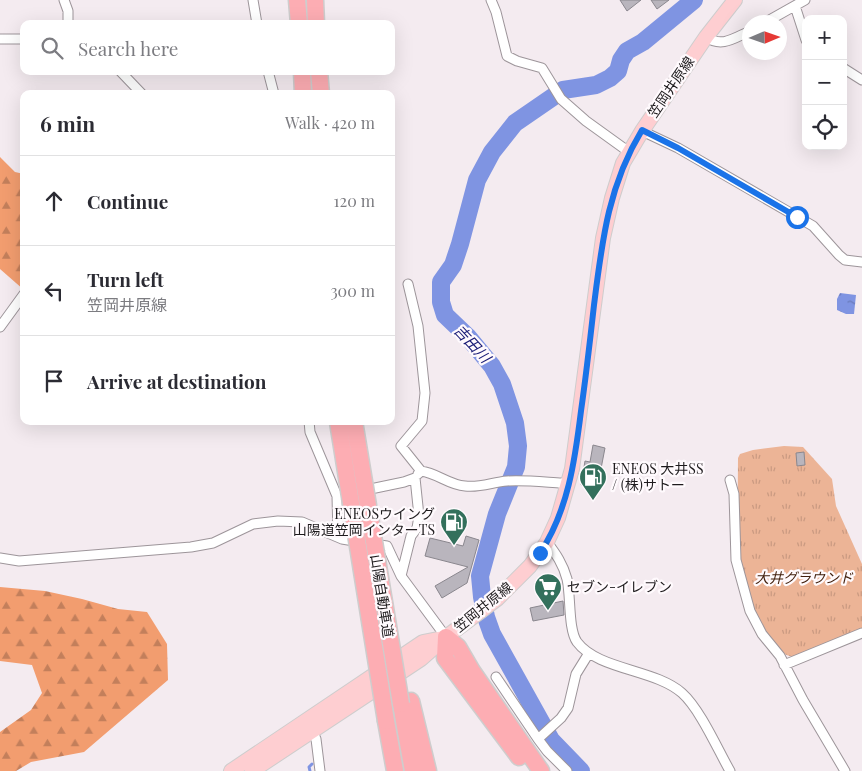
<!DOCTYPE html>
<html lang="en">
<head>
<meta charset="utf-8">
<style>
	body { margin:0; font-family:"Playfair Display","Noto Sans JP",serif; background:#f2f2f3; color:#2b2b33 }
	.controls { position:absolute; right:15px; top:15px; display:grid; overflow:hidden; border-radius:10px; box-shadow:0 5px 20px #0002 }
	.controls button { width:45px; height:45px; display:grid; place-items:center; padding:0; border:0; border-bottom:1px solid #e1e1e2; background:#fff; color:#2b2b33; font:25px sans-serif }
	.compass { position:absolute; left:742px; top:15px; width:45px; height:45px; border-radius:50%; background:#fff; box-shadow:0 5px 20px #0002; rotate:88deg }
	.stop { position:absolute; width:15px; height:15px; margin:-11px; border:4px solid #1a73e8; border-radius:50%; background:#fff }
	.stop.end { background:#1a73e8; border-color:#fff; box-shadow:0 1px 5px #0008 }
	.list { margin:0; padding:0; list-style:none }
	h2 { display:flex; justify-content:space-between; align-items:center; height:65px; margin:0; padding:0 20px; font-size:21px }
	h2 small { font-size:16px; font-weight:400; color:#7c7c81 }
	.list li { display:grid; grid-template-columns:32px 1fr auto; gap:15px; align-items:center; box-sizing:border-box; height:90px; padding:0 20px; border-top:1px solid #e1e1e2 }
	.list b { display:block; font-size:19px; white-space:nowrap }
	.list p { margin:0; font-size:16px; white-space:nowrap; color:#7c7c81 }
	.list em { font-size:16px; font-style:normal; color:#7c7c81 }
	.icon { flex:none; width:28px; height:28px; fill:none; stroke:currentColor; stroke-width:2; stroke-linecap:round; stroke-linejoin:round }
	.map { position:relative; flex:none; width:862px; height:771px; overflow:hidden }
	.search { position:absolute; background:#fff; box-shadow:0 5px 20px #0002; left:20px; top:20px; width:375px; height:55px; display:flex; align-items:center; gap:12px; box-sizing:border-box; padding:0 18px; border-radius:10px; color:#7c7c81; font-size:19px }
	.panel { position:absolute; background:#fff; box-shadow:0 5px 20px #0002; left:20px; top:90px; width:375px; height:335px; border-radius:10px }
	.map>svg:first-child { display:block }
</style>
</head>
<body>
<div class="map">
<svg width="862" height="771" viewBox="0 0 862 771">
	<defs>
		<pattern id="forest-firs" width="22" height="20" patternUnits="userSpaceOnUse" patternTransform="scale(1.25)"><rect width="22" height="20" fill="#f29d6f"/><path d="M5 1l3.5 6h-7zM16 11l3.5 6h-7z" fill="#c37f5b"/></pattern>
		<pattern id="park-tufts" width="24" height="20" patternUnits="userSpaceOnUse" patternTransform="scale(1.25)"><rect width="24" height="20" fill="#ecb496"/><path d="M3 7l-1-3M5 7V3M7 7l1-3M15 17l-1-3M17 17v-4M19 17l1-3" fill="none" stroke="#ca9a81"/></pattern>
		<pattern id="water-ripples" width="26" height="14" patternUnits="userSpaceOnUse" patternTransform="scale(1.25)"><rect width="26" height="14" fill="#7f94e2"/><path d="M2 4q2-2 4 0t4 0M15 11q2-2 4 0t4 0" fill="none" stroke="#6778b7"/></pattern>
	</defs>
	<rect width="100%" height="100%" fill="#f4ebf0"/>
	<!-- forest -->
	<path fill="url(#forest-firs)" d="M 0,157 L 15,172 L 24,174 L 24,290 L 0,269 Z
		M 0,587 L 45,591 L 82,599 L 118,609 L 147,612 L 167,644 L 168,680 L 84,752 L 31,762 L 16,771 L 0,771 L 0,732 L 31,710 L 42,693 L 32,665 L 0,661 Z"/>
	<!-- park -->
	<path fill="url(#park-tufts)" d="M 784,446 L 803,447 L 832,479 L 836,506 L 862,564 L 862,631 L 795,658 C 791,656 785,655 781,652 C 774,648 768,638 764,631 C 733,580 738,516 738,458 L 740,454 L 753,450 Z"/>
	<!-- water -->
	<path fill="url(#water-ripples)" d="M 840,293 L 856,295 L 854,314 L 846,314 L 837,310 L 837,299 Z"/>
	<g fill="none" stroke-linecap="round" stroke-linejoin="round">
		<!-- stream -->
		<path stroke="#7f94e2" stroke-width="3" d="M 310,771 L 309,767 L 312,764"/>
		<!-- river -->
		<path stroke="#7f94e2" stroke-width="18" d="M 581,771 L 551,740 L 492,634 L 486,617 L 482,597 L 480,576 L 497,514 L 516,467 L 518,446 L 515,423 L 502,384 L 492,366 L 468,337 L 445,315 L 441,302 L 441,282 L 453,265 L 460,244 L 477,180 L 492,152 L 515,123 L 563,90 L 596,85 L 610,78 L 618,71 L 621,60 L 627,51 L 643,42 L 694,0"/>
	</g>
	<!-- building -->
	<path fill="#b9b5bd" stroke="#8a878e" d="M 620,0 L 641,0 L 627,11 Z
		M 651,0 L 669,0 L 657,9 Z
		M 593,445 L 605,448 L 599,479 L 594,478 L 592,487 L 581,485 L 585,461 L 590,462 Z
		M 804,452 L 805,465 L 797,466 L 796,453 Z
		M 466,536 L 479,540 L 467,583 L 442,598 L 435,586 L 468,567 L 425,556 L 430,538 L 463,546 Z
		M 563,601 L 564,615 L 533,621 L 530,608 Z"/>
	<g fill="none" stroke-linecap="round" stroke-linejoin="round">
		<!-- street casing -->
		<g stroke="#9d959a" stroke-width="11">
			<path id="street" d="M 64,0 L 68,11 L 68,24
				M 253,0 L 257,24
				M 491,0 L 496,12 L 507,56 L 517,61 L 542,68 L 561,99 L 586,121 L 629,152
				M 795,6 L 806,40
				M 766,22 L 805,0
				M 706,37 C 722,48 734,38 750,31
				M 0,39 L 24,39
				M 843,68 L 862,80
				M 120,71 L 142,94
				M 268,71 L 274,94
				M 642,131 L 678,148 L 813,226 L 839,255 L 845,260 L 862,262
				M 408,284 L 418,326 L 425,393 L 422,421 L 401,446 L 421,471
				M 0,327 L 24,294
				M 309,421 L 310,432 L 337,496 L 404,482 L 415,478 L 419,516 L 417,528 L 411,536 L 401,576 L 446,637
				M 418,474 L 421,471 C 437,473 449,485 465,486 C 480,488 493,482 507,481 C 525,480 544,482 562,483 L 569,486
				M 730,480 L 734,494 L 736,560 L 750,611 L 762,634 L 780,656 L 803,700 L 845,771
				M 337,496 L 338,537
				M 547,542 C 556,554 563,564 567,579 C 571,596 568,629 577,642 C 598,670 655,669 682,693 C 700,709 718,750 730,771
				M 373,544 L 387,546 L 401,576
				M 0,558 L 19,561 L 191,547 L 213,543 L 253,524 L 278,521 L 302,522 L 342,539 L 360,542
				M 784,665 L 862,633
				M 496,677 L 538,739
				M 310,728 L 316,739 L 320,771
				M 567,771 L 547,751 L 538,739 L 561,718 L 568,708 L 576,674 L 589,653"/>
		</g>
		<!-- primary casing -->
		<g stroke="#cecdcd" stroke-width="16">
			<path id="primary" d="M 231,771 L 423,642 L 443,638
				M 252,771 L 421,659 L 446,637 L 497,599 L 530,566 L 547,542 L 558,518 L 572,469 L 603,238 L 612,198 L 623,163 L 642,131 L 706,37 L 735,0"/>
		</g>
		<!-- highway casing -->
		<g stroke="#cecdcd" stroke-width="19">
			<path id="highway" d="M 297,0 L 299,24
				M 315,0 L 316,24
				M 302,71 L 303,94
				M 319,71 L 321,94
				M 446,637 L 458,647 L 472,671 L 541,771
				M 446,637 L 445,658 L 519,757
				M 411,701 L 428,771
				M 401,704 L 413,771
				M 386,721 L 395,771"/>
		</g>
		<!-- street -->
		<use href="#street" stroke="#fff" stroke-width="9"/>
		<!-- primary -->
		<use href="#primary" stroke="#feced1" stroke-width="14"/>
		<!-- highway -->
		<use href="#highway" stroke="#fdadb3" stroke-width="16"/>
		<!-- highway-bridge casing -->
		<g stroke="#cecdcd" stroke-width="19" stroke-linecap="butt">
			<path id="highway-bridge" d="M 354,421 L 401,704
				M 338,422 L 386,721"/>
		</g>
		<!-- highway-bridge -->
		<use href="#highway-bridge" stroke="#fdadb3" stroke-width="16"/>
	</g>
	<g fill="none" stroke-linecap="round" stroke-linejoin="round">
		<!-- route -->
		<path stroke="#1a73e8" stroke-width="6" d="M 540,553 C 568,511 575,460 581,411 C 586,376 590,341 594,305 C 602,242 608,186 642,130 L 678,148 L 797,217"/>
	</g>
	<!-- icons -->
	<defs>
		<g id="fuel-pin" transform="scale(1.4375)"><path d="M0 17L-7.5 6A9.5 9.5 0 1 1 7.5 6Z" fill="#33705c" stroke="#fffafd"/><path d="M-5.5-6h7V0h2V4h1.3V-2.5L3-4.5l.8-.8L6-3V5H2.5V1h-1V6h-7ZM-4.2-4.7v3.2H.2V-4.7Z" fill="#fff"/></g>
		<g id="supermarket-pin" transform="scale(1.4375)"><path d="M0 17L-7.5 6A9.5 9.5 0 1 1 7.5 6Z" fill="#33705c" stroke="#fffafd"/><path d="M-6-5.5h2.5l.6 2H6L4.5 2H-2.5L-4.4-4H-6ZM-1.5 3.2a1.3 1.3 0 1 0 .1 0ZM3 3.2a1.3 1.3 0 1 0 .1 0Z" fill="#fff"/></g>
	</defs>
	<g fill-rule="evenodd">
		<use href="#fuel-pin" x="593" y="477"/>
		<use href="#fuel-pin" x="454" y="522"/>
		<use href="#supermarket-pin" x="548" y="587"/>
	</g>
	<g text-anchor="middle" stroke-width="4.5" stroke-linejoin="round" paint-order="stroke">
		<!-- street labels -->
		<g font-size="14" fill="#1e1b1d" stroke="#fffafd">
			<text transform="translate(671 87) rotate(-56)" y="5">笠岡井原線</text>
			<text transform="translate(382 596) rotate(81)" y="5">山陽自動車道</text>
			<text transform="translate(483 607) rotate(-39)" y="5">笠岡井原線</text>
		</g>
		<!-- poi labels -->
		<g font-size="14" fill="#1e1b1d" stroke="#fffafd" text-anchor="start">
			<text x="612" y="474">ENEOS 大井SS<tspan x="612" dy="16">/ (株)サトー</tspan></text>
			<text x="435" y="519" text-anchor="end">ENEOSウイング<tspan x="435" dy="16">山陽道笠岡インターTS</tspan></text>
			<text x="567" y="592">セブン-イレブン</text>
		</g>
		<!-- park labels -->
		<g font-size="14" font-style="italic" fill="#42200d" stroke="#fffafd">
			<text x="804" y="583">大井グラウンド</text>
		</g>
		<!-- water labels -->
		<g font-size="15" font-style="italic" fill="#181a75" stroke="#fffafd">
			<text transform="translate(472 344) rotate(47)" y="5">吉田川</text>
		</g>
	</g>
</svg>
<div class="controls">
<button>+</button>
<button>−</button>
<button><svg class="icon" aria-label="locate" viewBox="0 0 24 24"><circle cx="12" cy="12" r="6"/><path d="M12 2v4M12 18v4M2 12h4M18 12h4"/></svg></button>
</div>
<svg class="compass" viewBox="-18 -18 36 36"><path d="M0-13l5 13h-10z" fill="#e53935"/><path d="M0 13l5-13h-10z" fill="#7c7c81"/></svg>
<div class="stop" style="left:797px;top:217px"></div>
<div class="stop end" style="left:540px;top:553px"></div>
<div class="search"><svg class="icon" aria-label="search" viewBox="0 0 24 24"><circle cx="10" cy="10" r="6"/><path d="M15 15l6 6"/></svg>Search here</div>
<section class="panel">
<h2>6 min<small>Walk · 420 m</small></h2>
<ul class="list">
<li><svg class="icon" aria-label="ahead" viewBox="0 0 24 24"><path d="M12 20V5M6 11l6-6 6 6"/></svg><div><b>Continue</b></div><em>120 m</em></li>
<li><svg class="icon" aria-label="left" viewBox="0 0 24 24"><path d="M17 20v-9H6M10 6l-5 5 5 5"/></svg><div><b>Turn left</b><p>笠岡井原線</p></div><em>300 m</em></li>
<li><svg class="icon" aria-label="arrive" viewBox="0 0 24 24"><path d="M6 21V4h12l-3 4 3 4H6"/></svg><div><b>Arrive at destination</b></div></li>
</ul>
</section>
</div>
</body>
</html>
